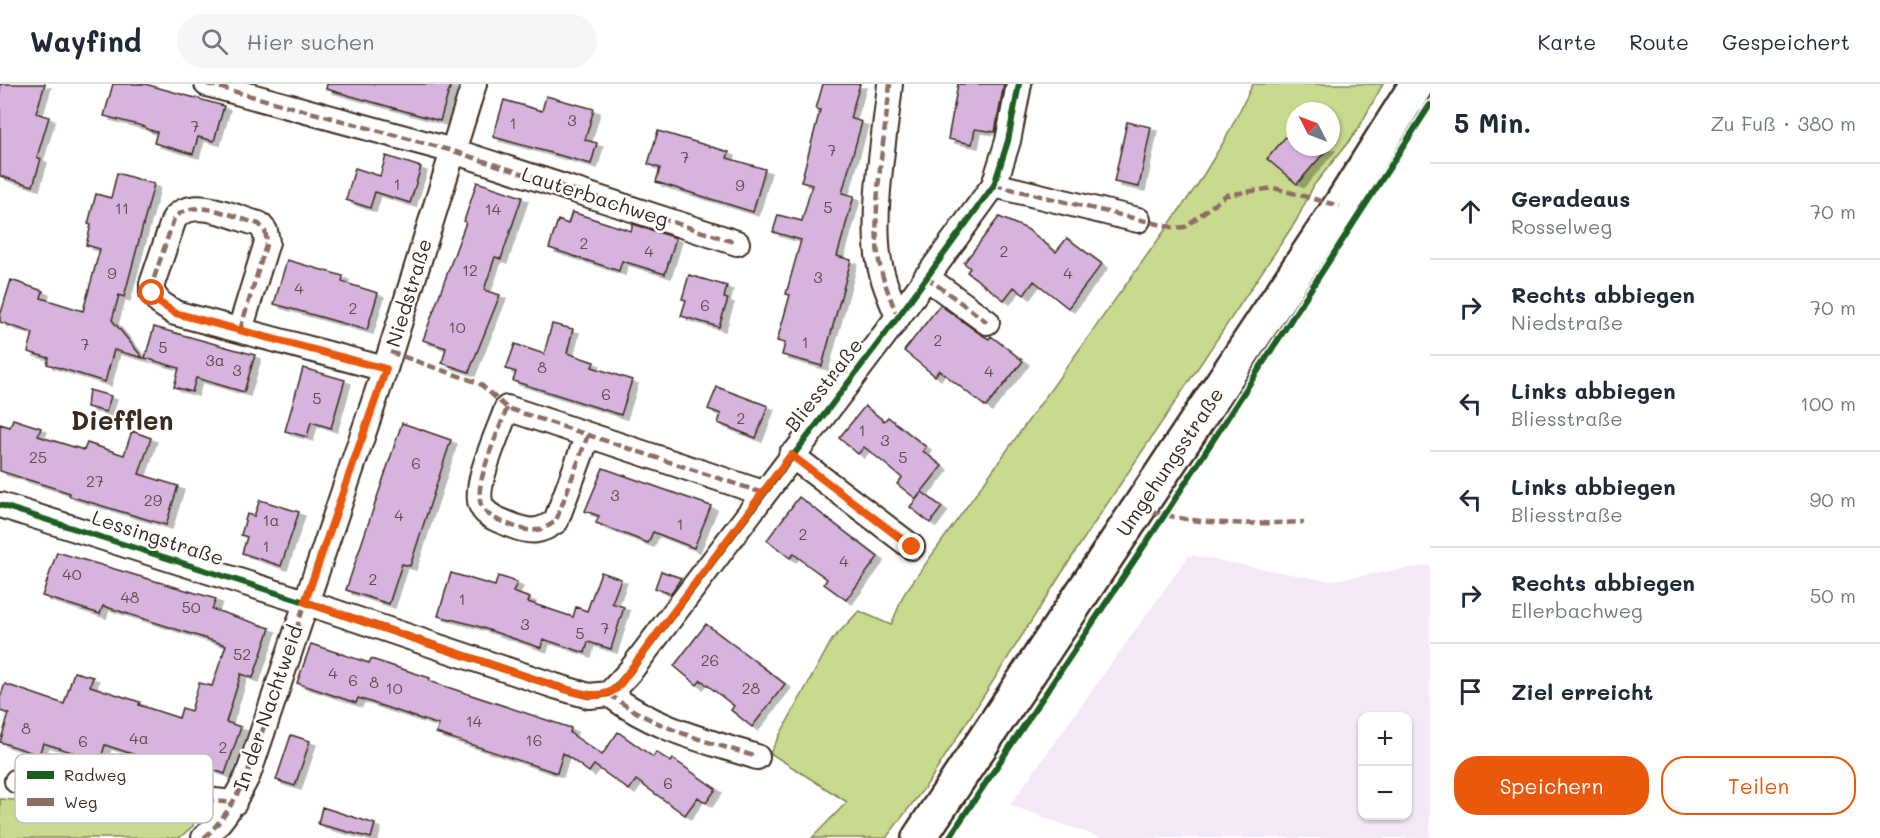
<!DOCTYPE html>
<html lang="de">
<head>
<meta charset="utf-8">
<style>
	body { margin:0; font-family:Mali,sans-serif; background:#f6f6f7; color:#1f2937 }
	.controls { position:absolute; right:18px; bottom:18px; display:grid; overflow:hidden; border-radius:12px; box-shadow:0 2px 4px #0004 }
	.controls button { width:54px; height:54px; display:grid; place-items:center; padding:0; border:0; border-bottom:2px solid #e0e1e3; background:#fff; color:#1f2937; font:30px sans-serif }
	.compass { position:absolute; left:1286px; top:18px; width:54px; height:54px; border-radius:50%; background:#fff; box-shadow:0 2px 4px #0004; rotate:312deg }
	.stop { position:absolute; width:18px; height:18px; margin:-14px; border:4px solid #ea580c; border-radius:50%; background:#fff }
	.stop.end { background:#ea580c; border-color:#fff; box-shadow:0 2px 6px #0008 }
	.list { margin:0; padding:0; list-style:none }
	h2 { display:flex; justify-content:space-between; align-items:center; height:78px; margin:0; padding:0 24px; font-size:26px }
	h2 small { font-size:20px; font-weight:400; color:#747a83 }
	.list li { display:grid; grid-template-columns:39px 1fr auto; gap:18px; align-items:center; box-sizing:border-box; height:96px; padding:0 24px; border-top:2px solid #e0e1e3 }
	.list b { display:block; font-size:22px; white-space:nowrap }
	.list p { margin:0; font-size:20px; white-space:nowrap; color:#747a83 }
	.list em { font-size:20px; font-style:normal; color:#747a83 }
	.actions { display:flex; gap:12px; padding:18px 24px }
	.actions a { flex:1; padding:14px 0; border:2px solid #ea580c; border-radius:24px; text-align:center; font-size:21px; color:#ea580c }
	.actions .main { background:#ea580c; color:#fff }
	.icon { flex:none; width:33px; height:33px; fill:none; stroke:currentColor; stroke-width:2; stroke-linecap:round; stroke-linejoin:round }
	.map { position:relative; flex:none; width:1430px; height:754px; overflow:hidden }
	header { display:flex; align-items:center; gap:36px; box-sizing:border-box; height:84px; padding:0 30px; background:#fff; border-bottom:2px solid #e0e1e3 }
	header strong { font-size:28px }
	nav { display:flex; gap:33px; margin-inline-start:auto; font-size:21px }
	.search { width:420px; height:54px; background:#f6f6f7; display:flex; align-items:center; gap:15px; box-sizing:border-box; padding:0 21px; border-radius:33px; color:#747a83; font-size:22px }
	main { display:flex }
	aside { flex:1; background:#fff }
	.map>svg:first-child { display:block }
</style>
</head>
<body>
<header>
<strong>Wayfind</strong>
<div class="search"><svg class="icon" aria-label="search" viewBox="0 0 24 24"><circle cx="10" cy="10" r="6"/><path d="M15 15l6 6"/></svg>Hier suchen</div>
<nav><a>Karte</a><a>Route</a><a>Gespeichert</a></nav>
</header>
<main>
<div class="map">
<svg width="1430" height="754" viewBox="0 0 1430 754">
	<defs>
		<filter id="shadow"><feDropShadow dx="6" dy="4" stdDeviation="0" flood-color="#0004"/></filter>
	</defs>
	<rect width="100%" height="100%" fill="#fff"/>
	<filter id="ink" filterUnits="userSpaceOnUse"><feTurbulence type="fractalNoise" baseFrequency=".0167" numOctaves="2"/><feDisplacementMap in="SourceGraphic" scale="12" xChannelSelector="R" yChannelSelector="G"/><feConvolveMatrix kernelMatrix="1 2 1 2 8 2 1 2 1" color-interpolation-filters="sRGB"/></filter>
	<g filter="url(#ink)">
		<!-- built -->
		<path fill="#f3e8f5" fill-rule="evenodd" d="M 1189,471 L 1328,497 L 1430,481 L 1430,754 L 1101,754 L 1010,721 ZM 1362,632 L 1408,632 L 1408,732 L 1362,732 Z"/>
		<!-- green -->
		<path fill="#c8da8e" stroke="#828256" stroke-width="1.5" fill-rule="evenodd" d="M 1253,0 L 1383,0 L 1357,47 L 1314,101 L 1296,137 L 1081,459 L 928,699 L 886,754 L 812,754 L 847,718 L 770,669 L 832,556 L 859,527 L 891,541 L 904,510 L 1198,100 L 1226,54 ZM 1295,27 L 1331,27 L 1331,63 L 1295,63 Z
			M 0,715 L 197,729 L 193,742 L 179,754 L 0,754 Z"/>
		<!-- building -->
		<path fill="#d7b4de" stroke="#3b2a1e" stroke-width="1.5" filter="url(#shadow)" d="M 0,0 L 45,0 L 36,29 L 49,33 L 37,73 L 41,75 L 33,102 L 0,92 Z
			M 113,0 L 145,0 L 224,22 L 214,57 L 198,53 L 193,70 L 154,59 L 157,48 L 146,45 L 146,43 L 104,32 Z
			M 327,0 L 451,0 L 440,37 L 326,5 Z
			M 823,0 L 860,0 L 850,34 L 862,38 L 842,109 L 854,112 L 837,172 L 851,176 L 822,282 L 782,271 L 785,259 L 777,257 L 790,211 L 786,210 L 801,156 L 773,148 L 778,131 L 802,137 L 812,101 L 801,98 L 820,26 L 816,25 Z
			M 958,0 L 1004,0 L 995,48 L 975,45 L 972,60 L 948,55 Z
			M 546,12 L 594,25 L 585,56 L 597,59 L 591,80 L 493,53 L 504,16 L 542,27 Z
			M 1127,38 L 1151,43 L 1139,103 L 1114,98 Z
			M 658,47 L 729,68 L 727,74 L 765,85 L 753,128 L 656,98 L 660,84 L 648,80 Z
			M 1288,50 L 1295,56 L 1295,63 L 1329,63 L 1297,100 L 1267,75 Z
			M 386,72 L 421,83 L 410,119 L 375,108 L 370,124 L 346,116 L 355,84 L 380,92 Z
			M 117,89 L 154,100 L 124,213 L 119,211 L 112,236 L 143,274 L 114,266 L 105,298 L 47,280 L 49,274 L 28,268 L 33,249 L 0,238 L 0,232 L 11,196 L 43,207 L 41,214 L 83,227 L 100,165 L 86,161 L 91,141 L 88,140 L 96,110 L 111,114 Z
			M 477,98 L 522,113 L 501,175 L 495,173 L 484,206 L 500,211 L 469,288 L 442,279 L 446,264 L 423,256 L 466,138 L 464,137 Z
			M 572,128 L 631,147 L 633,140 L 676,154 L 665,190 L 622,177 L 619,187 L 549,164 L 558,136 L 568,140 Z
			M 999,133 L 1027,145 L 1056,168 L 1067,154 L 1102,180 L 1068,224 L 1034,197 L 1024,211 L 1014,203 L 1004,216 L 967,188 L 970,184 L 964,179 Z
			M 287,176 L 343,192 L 342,198 L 378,209 L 367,246 L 274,220 Z
			M 689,191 L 727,202 L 724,214 L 728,215 L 719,243 L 681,232 L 686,216 L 682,215 Z
			M 940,221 L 979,249 L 989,255 L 991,252 L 1023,277 L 986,323 L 939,286 L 935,292 L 904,267 Z
			M 552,240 L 573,245 L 567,269 L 594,278 L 592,283 L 632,296 L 621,331 L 513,297 L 516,288 L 506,285 L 515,260 L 544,270 Z
			M 154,243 L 255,271 L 244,308 L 196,294 L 192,308 L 174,303 L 179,284 L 145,274 Z
			M 303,284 L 345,296 L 331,344 L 311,338 L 307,353 L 285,347 Z
			M 717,303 L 768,322 L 756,354 L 718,339 L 721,330 L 708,325 Z
			M 89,306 L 111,312 L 106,328 L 87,323 Z
			M 865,322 L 884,337 L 888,333 L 926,363 L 923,367 L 942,382 L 916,415 L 897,400 L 902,394 L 883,378 L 864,363 L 858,370 L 839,354 Z
			M 13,335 L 41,344 L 38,352 L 84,366 L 87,359 L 124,371 L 132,347 L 151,354 L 139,390 L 178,402 L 166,441 L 69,412 L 70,409 L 0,387 L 0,340 L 10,343 Z
			M 402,339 L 451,356 L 410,482 L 402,480 L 389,520 L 346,506 Z
			M 603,384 L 711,422 L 694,464 L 653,448 L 648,459 L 596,439 L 599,432 L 585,427 Z
			M 922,408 L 942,423 L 930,439 L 910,423 Z
			M 799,413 L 878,473 L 846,516 L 824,500 L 827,495 L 809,482 L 794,470 L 790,474 L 767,456 Z
			M 260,416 L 299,428 L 281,482 L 242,469 L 247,453 L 241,451 L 247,430 L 254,432 Z
			M 57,468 L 216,515 L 212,525 L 270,544 L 253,594 L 241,590 L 226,638 L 241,643 L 225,690 L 167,670 L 163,680 L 105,661 L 100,677 L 43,659 L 39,671 L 0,658 L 9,630 L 0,627 L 0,614 L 5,600 L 64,620 L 74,588 L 93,593 L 90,602 L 140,618 L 139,621 L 179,634 L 182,624 L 191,627 L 199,599 L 212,602 L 226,561 L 103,522 L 100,530 L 42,512 Z
			M 661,487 L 681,494 L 671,510 L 655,504 Z
			M 601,488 L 621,495 L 612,519 L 624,523 L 611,565 L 588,558 L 585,569 L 543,555 L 541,564 L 474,541 L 438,532 L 451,489 L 495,502 L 498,492 L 508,495 L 517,499 L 513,508 L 530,514 L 528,518 L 573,533 L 576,523 L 587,527 Z
			M 706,540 L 785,600 L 752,643 L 731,626 L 734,622 L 716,608 L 701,596 L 697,601 L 674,582 Z
			M 311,560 L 369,579 L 371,575 L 430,594 L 429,597 L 571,644 L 570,649 L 602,671 L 618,648 L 653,673 L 656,668 L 671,678 L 673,675 L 716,705 L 706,719 L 698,713 L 685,731 L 636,696 L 629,706 L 594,681 L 589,688 L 563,669 L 557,689 L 436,649 L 439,641 L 358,614 L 356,619 L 297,599 Z
			M 291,651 L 310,657 L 295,702 L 276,696 Z
			M 322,723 L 375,740 L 371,754 L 318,740 Z"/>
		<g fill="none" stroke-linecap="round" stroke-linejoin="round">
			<!-- minor casing -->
			<g stroke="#3b2a1e" stroke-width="28">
				<path id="minor" d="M 207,0 L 453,67 L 737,159
					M 890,0 C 885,52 872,120 878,171 C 881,193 890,213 898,233
					M 994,101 L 1138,136
					M 926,193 L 987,238
					M 240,246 L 267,158 L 265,147 L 259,140 C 235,134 193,111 174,135 L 152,200 L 152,209 L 160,219 L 175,229 L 385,285
					M 588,351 L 556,437 C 541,448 531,449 513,442 C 502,437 488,434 482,423 C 471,404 500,345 507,324 L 763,409
					M 791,371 L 912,463
					M 0,421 L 305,518 L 555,602 L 589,612 L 609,610 L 631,586 L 898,233 L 994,101 L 1008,57 L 1019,0
					M 609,610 C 655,645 703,656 757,673
					M 17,697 L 234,719
					M 204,754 C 224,735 236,715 248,691 L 385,285 L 474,0"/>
			</g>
			<!-- secondary casing -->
			<g stroke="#3b2a1e" stroke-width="38">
				<path id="secondary" d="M 919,754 L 1340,122 L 1417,0"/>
			</g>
			<!-- minor -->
			<use href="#minor" stroke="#fff" stroke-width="24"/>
			<!-- secondary -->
			<use href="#secondary" stroke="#fff" stroke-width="33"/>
			<!-- quiet -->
			<path stroke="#8d6e63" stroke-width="4.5" stroke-dasharray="9 4.5" stroke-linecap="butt" d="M 207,0 L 453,67 L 737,159
				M 890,0 C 885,52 872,120 878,171 C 881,193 890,213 898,233
				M 994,101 L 1175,144 L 1185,143 L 1226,111 L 1274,104 L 1340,122
				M 926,193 L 987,238
				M 240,246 L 267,158 L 265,147 L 259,140 C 235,134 193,111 174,135 L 152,200 L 152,209 L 160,219 L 175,229 L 385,285
				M 390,268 L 479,299 L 507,324 L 763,409
				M 507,324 C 500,345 471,404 482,423 C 488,434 502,437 513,442 C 531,449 541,448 556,437 L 588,351
				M 791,371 L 912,463
				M 1140,423 C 1192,443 1250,440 1304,438
				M 609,610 C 655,645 703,656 757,673
				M 17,697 L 234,719
				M 204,754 C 242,719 254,671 270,624 C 282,589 294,554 305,518"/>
			<!-- cycleway casing -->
			<g stroke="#fff" stroke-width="10">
				<path id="cycleway" d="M 0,421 L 305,518 L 555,602 L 589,612 L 609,610 L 631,586 L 898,233 L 994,101 L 1008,57 L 1019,0
					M 949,754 L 1164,432 L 1430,21"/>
			</g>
			<!-- cycleway -->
			<use href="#cycleway" stroke="#1b5e20" stroke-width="6"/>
		</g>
	</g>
	<g fill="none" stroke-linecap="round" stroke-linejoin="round" filter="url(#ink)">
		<!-- route -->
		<path stroke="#ea580c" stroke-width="8" d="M 152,209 L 160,219 L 175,229 L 386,285 L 305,518 L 555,602 C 576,608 598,618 617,604 L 791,371 L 912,463"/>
	</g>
	<g text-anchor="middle" stroke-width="5" stroke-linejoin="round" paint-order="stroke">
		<!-- number labels -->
		<g font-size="16" fill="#624c4e">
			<text x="572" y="42">3</text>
			<text x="513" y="45">1</text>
			<text x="195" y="48">7</text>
			<text x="832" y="72">7</text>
			<text x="685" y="79">7</text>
			<text x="397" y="106">1</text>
			<text x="740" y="107">9</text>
			<text x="828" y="129">5</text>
			<text x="122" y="130">11</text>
			<text x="493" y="131">14</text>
			<text x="584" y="165">2</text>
			<text x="649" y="173">4</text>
			<text x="1004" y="173">2</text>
			<text x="470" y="192">12</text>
			<text x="112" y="195">9</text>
			<text x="1068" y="195">4</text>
			<text x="818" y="199">3</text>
			<text x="299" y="210">4</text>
			<text x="705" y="227">6</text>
			<text x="353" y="230">2</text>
			<text x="457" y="249">10</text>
			<text x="938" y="262">2</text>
			<text x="805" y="264">1</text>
			<text x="85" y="266">7</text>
			<text x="163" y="269">5</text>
			<text x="215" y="282">3a</text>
			<text x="542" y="289">8</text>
			<text x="237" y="292">3</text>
			<text x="989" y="293">4</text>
			<text x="606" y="316">6</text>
			<text x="317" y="320">5</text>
			<text x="741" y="340">2</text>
			<text x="862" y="352">1</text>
			<text x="885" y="362">3</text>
			<text x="38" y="379">25</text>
			<text x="903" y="379">5</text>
			<text x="416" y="385">6</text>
			<text x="95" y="403">27</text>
			<text x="615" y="417">3</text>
			<text x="153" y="422">29</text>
			<text x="399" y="437">4</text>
			<text x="271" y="442">1a</text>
			<text x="680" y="446">1</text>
			<text x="803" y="456">2</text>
			<text x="266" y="468">1</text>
			<text x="844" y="483">4</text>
			<text x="72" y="496">40</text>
			<text x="373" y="501">2</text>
			<text x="130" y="519">48</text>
			<text x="462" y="521">1</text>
			<text x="191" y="529">50</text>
			<text x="525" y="546">3</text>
			<text x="605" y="550">7</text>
			<text x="580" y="555">5</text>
			<text x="242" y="576">52</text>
			<text x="710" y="582">26</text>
			<text x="333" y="595">4</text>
			<text x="353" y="602">6</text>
			<text x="374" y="604">8</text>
			<text x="394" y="610">10</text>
			<text x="751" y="610">28</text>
			<text x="474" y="643">14</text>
			<text x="26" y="650">8</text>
			<text x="139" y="660">4a</text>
			<text x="534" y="662">16</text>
			<text x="83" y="663">6</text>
			<text x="223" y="669">2</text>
			<text x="668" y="705">6</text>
		</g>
		<!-- street labels -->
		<g font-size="20" fill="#3b2a1e" stroke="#fff">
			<text transform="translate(595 113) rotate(18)" y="7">Lauterbachweg</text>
			<text transform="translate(409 209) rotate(-73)" y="7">Niedstraße</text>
			<text transform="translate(824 301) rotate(-52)" y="7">Bliesstraße</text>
			<text transform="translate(1170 378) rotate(-56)" y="7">Umgehungsstraße</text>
			<text transform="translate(158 454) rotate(18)" y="7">Lessingstraße</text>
			<text transform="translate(268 624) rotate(-71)" y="7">In der Nachtweid</text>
		</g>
		<!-- district labels -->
		<g font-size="26" font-weight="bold" fill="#3b2a1e" stroke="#fff">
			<text x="122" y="346">Diefflen</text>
		</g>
	</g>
	<!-- legend -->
	<rect x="15" y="670" width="198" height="69" rx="9" fill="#fff" stroke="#c4bfbc" stroke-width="1.5"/>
	<rect x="27" y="687" width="27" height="8" fill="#1b5e20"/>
	<rect x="27" y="714" width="27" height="8" fill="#8d6e63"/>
	<g font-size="16" fill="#3b2a1e">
		<text x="64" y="697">Radweg</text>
		<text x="64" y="724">Weg</text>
	</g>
</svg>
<div class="controls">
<button>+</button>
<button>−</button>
</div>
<svg class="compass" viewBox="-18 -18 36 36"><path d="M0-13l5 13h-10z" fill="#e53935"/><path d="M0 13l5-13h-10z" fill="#747a83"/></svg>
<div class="stop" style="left:152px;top:209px"></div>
<div class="stop end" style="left:912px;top:463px"></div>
</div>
<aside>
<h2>5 Min.<small>Zu Fuß · 380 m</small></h2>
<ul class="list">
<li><svg class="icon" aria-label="ahead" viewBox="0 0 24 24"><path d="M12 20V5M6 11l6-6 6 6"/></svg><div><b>Geradeaus</b><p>Rosselweg</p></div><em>70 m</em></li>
<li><svg class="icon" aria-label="right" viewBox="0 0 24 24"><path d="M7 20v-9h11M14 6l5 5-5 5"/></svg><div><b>Rechts abbiegen</b><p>Niedstraße</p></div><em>70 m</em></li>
<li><svg class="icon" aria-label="left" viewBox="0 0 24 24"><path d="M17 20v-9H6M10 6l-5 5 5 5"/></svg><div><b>Links abbiegen</b><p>Bliesstraße</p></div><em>100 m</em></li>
<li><svg class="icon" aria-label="left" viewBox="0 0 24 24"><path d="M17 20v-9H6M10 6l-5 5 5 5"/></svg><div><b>Links abbiegen</b><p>Bliesstraße</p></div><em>90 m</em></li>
<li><svg class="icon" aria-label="right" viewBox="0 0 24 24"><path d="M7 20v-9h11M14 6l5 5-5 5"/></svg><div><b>Rechts abbiegen</b><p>Ellerbachweg</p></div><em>50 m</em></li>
<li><svg class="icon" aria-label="arrive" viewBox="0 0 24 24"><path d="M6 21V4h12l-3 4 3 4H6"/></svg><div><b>Ziel erreicht</b></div></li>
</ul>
<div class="actions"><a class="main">Speichern</a><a>Teilen</a></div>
</aside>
</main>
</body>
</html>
